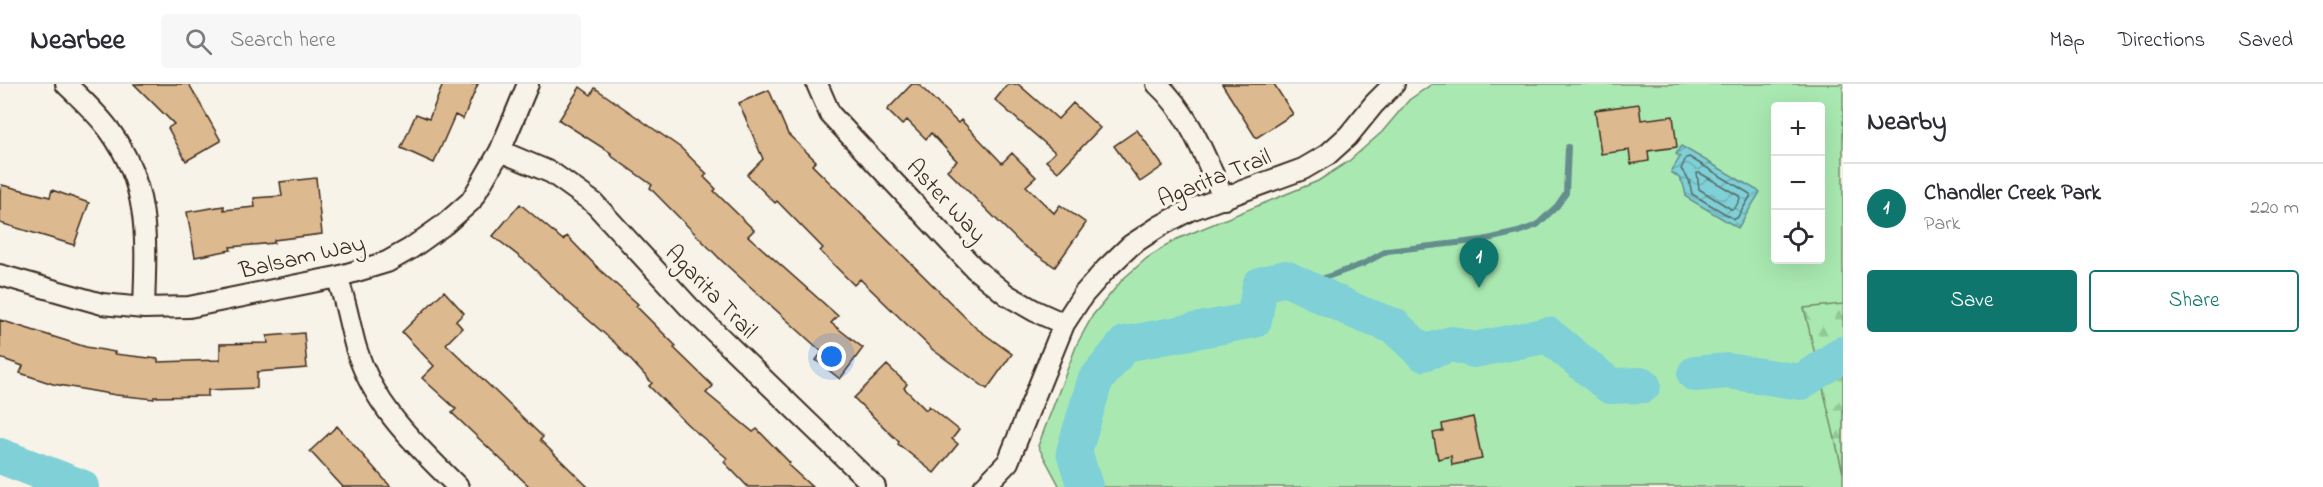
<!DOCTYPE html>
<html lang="en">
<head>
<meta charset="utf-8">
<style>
	body { margin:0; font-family:"Indie Flower",sans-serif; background:#f7f7f7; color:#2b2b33 }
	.controls { position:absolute; right:18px; top:18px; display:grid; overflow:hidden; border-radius:6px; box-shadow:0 6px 24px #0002 }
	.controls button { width:54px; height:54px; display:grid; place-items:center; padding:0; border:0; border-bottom:2px solid #e1e1e2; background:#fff; color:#2b2b33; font:30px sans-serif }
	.you { position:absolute; left:832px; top:273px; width:21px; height:21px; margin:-15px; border:4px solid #fff; border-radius:50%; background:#1a73e8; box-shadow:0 0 0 9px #1a73e833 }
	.badge { display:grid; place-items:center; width:39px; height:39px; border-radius:50%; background:#0f766e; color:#fff; font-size:20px; font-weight:700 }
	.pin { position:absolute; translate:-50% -50px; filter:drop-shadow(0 2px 3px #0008) }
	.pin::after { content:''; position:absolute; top:32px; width:21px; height:18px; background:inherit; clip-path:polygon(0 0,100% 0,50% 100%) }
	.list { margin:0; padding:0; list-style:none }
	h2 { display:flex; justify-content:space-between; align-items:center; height:78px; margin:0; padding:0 24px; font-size:26px }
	h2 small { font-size:20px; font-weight:400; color:#7c7c81 }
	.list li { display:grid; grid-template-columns:39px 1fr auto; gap:18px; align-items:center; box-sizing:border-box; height:90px; padding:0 24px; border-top:2px solid #e1e1e2 }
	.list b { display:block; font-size:22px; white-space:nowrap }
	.list p { margin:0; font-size:20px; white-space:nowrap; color:#7c7c81 }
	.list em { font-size:20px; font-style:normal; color:#7c7c81 }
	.actions { display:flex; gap:12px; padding:18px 24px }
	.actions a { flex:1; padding:14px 0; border:2px solid #0f766e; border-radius:6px; text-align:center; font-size:21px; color:#0f766e }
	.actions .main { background:#0f766e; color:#fff }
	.icon { flex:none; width:33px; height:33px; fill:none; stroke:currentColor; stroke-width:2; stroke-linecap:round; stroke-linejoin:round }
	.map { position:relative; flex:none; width:1843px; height:403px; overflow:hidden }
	header { display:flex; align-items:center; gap:36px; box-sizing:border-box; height:84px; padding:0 30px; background:#fff; border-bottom:2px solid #e1e1e2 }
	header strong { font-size:28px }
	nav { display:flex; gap:33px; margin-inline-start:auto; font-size:21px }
	.search { width:420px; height:54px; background:#f7f7f7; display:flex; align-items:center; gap:15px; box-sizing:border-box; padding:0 21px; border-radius:6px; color:#7c7c81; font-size:22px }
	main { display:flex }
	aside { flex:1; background:#fff }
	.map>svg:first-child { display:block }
</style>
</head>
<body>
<header>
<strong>Nearbee</strong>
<div class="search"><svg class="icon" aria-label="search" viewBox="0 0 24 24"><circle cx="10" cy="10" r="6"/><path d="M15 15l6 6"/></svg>Search here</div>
<nav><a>Map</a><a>Directions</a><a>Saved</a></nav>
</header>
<main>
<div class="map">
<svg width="1843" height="403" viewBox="0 0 1843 403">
	<defs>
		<pattern id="forest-firs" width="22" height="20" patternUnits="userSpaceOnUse" patternTransform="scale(1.5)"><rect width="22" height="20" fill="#a9e9b1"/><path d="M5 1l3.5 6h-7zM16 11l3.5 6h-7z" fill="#92c898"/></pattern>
		<pattern id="water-waves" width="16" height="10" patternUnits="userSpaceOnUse" patternTransform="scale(1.5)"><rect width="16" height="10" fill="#7fd0d7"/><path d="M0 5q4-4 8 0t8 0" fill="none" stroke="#6fb3b8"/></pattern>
	</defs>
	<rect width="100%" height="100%" fill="#f7f3e8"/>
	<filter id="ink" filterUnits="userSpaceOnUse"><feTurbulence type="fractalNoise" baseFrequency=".0167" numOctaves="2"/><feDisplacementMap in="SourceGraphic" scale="12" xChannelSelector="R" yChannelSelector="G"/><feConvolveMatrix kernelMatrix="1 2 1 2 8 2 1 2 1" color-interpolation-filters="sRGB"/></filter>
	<g filter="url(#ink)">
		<!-- green -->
		<path fill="#a9e9b1" stroke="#728a68" stroke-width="1.5" fill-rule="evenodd" d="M 1432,0 L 1843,0 L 1843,403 L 1060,403 L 1038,362 L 1077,260 L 1093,231 L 1123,195 L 1147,174 L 1177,155 L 1318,97 L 1349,77 L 1382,48 L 1409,16 ZM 1776,22 L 1820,22 L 1820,176 L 1776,176 Z"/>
		<!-- forest -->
		<path fill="url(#forest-firs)" stroke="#728a68" stroke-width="1.5" d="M 1843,220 L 1843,389 L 1804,224 Z"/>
		<!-- water -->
		<path fill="url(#water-waves)" stroke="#648e8d" stroke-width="1.5" d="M 1681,62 L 1760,108 L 1738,144 L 1686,113 C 1684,100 1683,95 1671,88 L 1680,73 L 1676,70 Z"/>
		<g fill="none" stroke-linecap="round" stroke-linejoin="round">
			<!-- shore -->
			<path stroke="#566c68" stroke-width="1.5" d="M 1689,73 L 1750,110 L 1750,113 L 1737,134 L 1734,135 L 1692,110 L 1689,96 L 1681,85 L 1686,74 Z
				M 1697,89 L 1700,89 L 1739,112 L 1740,115 L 1735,124 L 1731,125 L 1699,105 Z"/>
			<!-- stream -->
			<path stroke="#648e8d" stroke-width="6" d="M 1302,202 L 1363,180 L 1387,167 L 1483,156 L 1518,148 L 1537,141 L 1557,122 L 1566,109 L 1568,63"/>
			<!-- river -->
			<path stroke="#7fd0d7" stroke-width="36" d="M 1695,290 L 1728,287 L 1801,298 L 1843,270
				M 0,372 L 81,403
				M 1085,403 L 1074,368 L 1095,297 L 1125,260 L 1254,236 L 1260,201 L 1285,194 L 1361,230 L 1394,242 L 1423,269 L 1452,260 L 1474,266 L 1548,251 L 1610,302 L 1643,301"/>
		</g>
		<!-- building -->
		<path fill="#ddb98f" stroke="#3b2a1e" stroke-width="1.5" d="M 134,0 L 189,0 L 221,57 L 186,77 L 168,44 L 174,40 Z
			M 443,0 L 478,0 L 463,35 L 455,31 L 434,79 L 401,64 L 416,30 L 429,35 Z
			M 912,0 L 918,0 L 958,39 L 961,36 L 1002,79 L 1012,69 L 1036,93 L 1026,102 L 1054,129 L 1060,121 L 1086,139 L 1055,183 L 1021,160 L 947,86 L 957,77 L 931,49 L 926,55 L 907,36 L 902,41 L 887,26 Z
			M 1008,0 L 1018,0 L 1058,35 L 1073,19 L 1100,44 L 1058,88 L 1046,77 L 1055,68 L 995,16 Z
			M 1222,0 L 1274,0 L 1293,30 L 1256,54 Z
			M 580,3 L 591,11 L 595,4 L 681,64 L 707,90 L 704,93 L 716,105 L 714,107 L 754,146 L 748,152 L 838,232 L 831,239 L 863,264 L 840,295 L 816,276 L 822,268 L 722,177 L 650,104 L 652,101 L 610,71 L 611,69 L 559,36 Z
			M 769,6 L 788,50 L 816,77 L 812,81 L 976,244 L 1012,270 L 987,305 L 933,266 L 860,195 L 854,201 L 820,167 L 823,164 L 777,117 L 775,119 L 747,91 L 763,75 L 739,19 Z
			M 1639,20 L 1641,36 L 1673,32 L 1677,63 L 1648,67 L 1649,77 L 1631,80 L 1629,66 L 1601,70 L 1595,26 Z
			M 1137,46 L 1163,82 L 1140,98 L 1114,62 Z
			M 316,94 L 322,150 L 274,156 L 274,159 L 230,163 L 231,166 L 195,173 L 187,128 L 224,122 L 224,126 L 255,123 L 254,114 L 282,112 L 280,98 Z
			M 2,101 L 50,113 L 52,106 L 89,119 L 74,161 L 0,139 L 0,109 Z
			M 520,120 L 563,156 L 567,152 L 600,186 L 638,220 L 636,222 L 676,262 L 674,264 L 713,302 L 706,309 L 753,348 L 757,345 L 790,379 L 788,381 L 812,403 L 748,403 L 724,378 L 727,374 L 688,341 L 649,302 L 652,299 L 615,259 L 568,218 L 530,181 L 493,152 Z
			M 444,207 L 464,229 L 456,237 L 462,244 L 446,260 L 543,353 L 540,356 L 588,403 L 530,403 L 452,329 L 456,325 L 422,294 L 434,282 L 402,248 Z
			M 0,236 L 86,263 L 115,268 L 114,270 L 158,275 L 158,278 L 220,276 L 220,260 L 268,259 L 267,252 L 304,249 L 307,284 L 257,288 L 257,304 L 208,306 L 208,312 L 154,313 L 154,315 L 116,311 L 53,300 L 20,289 L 23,282 L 0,274 Z
			M 887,281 L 907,300 L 904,304 L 926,326 L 929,322 L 959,346 L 952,355 L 958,360 L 934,389 L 898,360 L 899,358 L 854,314 Z
			M 1473,333 L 1482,375 L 1452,381 L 1451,372 L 1438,375 L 1433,349 L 1443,347 L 1442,340 Z
			M 337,342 L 391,403 L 343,403 L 310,367 Z"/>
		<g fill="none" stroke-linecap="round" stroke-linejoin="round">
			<!-- minor casing -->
			<g stroke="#3b2a1e" stroke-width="24">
				<path id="minor" d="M 66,0 C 81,15 98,30 110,47 C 151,103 146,159 144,224
					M 817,0 L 830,30 L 975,185 L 1007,211 L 1035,227 L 1064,240
					M 1157,0 C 1191,31 1205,74 1224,115
					M 500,67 L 552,89 L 594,119 L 690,224 L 875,403
					M 0,191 L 102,220 L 144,224 L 189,223 L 337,193 L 387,178 L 410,165 L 445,140 L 471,117 L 500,67 L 528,0
					M 337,193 C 346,217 349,239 356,264 C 374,323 415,360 458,403
					M 984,403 L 1008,378 L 1064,240 L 1083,211 L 1106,185 L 1131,161 L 1160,142 L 1190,126 L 1303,85 L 1327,71 L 1348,52 L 1374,20 L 1394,0"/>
			</g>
			<!-- minor -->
			<use href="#minor" stroke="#f7f3e8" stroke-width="20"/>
		</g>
	</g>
	<g text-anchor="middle" stroke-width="6" stroke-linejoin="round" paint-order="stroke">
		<!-- street labels -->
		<g font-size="24" fill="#3b2a1e" stroke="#f7f3e8">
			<text transform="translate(1214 93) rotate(-22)" y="8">Agarita Trail</text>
			<text transform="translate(947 116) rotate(47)" y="8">Aster Way</text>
			<text transform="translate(302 172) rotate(-13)" y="8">Balsam Way</text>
			<text transform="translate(712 207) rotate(46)" y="8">Agarita Trail</text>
		</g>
	</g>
</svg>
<div class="controls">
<button>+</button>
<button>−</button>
<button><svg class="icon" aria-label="locate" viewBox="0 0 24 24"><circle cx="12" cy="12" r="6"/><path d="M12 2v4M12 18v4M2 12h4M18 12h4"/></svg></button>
</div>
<div class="you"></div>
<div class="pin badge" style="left:1479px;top:204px">1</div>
</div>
<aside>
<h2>Nearby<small></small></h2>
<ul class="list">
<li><span class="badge">1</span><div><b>Chandler Creek Park</b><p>Park</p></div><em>220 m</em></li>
</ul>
<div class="actions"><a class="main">Save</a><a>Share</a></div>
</aside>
</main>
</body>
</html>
